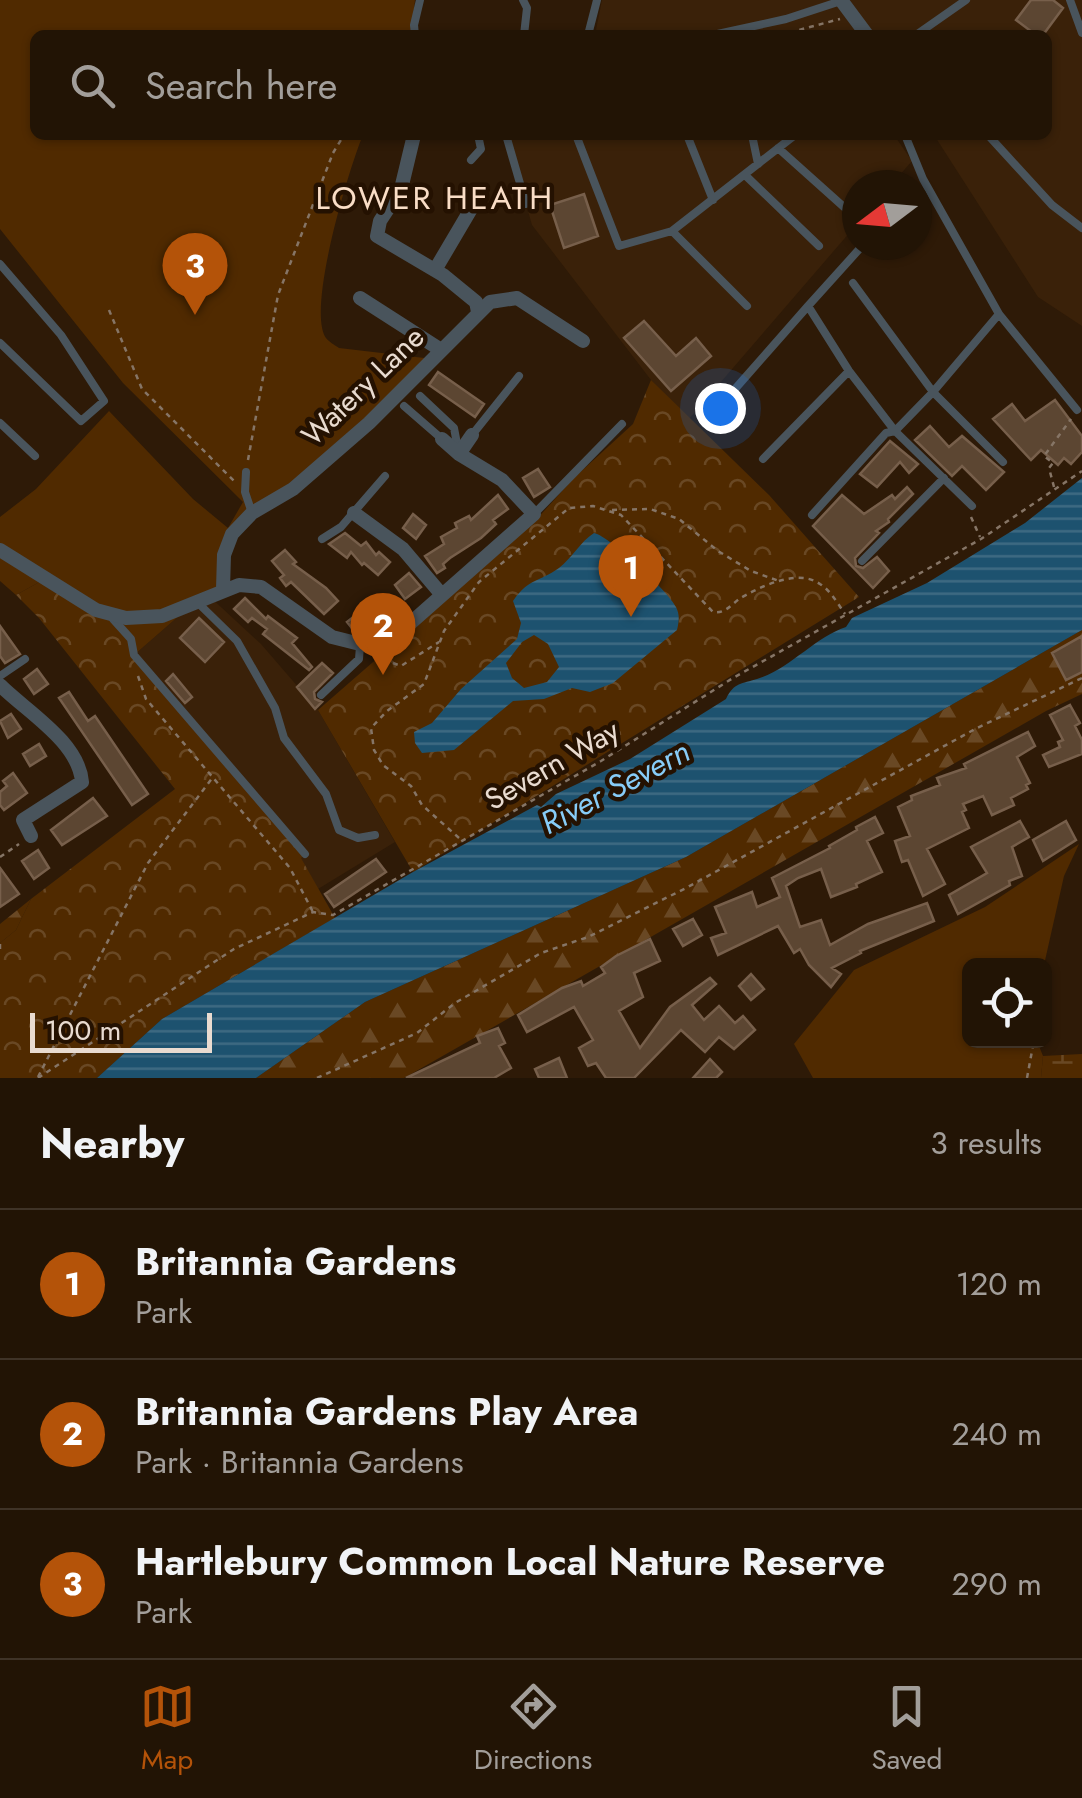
<!DOCTYPE html>
<html lang="en">
<head>
<meta charset="utf-8">
<style>
	body { margin:0; font-family:Jost,sans-serif; background:#2e2113; color:#f1f3f6 }
	.controls { position:absolute; right:30px; bottom:30px; display:grid; overflow:hidden; border-radius:15px; box-shadow:0 2px 8px #0004 }
	.controls button { width:90px; height:90px; display:grid; place-items:center; padding:0; border:0; border-bottom:2px solid #3f3327; background:#221405; color:#f1f3f6; font:50px sans-serif }
	.compass { position:absolute; left:842px; top:170px; width:90px; height:90px; border-radius:50%; background:#221405; box-shadow:0 2px 8px #0004; rotate:254deg }
	.scale { position:absolute; left:30px; bottom:25px; width:182px; box-sizing:border-box; padding-left:10px; border:5px solid #e9dbd0; border-top:0; font-size:28px; line-height:35px; white-space:nowrap; color:#e9dbd0; -webkit-text-stroke:8px #241101; paint-order:stroke }
	.you { position:absolute; left:720px; top:408px; width:35px; height:35px; margin:-25px; border:8px solid #fff; border-radius:50%; background:#1a73e8; box-shadow:0 0 0 15px #1a73e833 }
	.badge { display:grid; place-items:center; width:65px; height:65px; border-radius:50%; background:#b45309; color:#fff; font-size:32px; font-weight:700 }
	.pin { position:absolute; translate:-50% -82px; filter:drop-shadow(0 2px 5px #0008) }
	.pin::after { content:''; position:absolute; top:52px; width:35px; height:30px; background:inherit; clip-path:polygon(0 0,100% 0,50% 100%) }
	.list { margin:0; padding:0; list-style:none }
	h2 { display:flex; justify-content:space-between; align-items:center; height:130px; margin:0; padding:0 40px; font-size:42px }
	h2 small { font-size:32px; font-weight:400; color:#a29e9a }
	.list li { display:grid; grid-template-columns:65px 1fr auto; gap:30px; align-items:center; box-sizing:border-box; height:150px; padding:0 40px; border-top:2px solid #3f3327 }
	.list b { display:block; font-size:38px; white-space:nowrap }
	.list p { margin:0; font-size:32px; white-space:nowrap; color:#a29e9a }
	.list em { font-size:32px; font-style:normal; color:#a29e9a }
	.icon { flex:none; width:55px; height:55px; fill:none; stroke:currentColor; stroke-width:2; stroke-linecap:round; stroke-linejoin:round }
	.map { position:relative; flex:none; width:1082px; height:1078px; overflow:hidden }
	.search { position:absolute; background:#221405; box-shadow:0 2px 8px #0004; left:30px; right:30px; top:30px; height:110px; display:flex; align-items:center; gap:25px; box-sizing:border-box; padding:0 35px; border-radius:15px; color:#a29e9a; font-size:38px }
	.sheet { height:580px; background:#221405 }
	nav { display:flex; justify-content:space-around; align-items:center; box-sizing:border-box; height:140px; border-top:2px solid #3f3327; background:#221405; font-size:28px; color:#a29e9a }
	nav a { display:grid; justify-items:center; gap:5px }
	nav .on { color:#b45309 }
	.map>svg:first-child { display:block }
</style>
</head>
<body>
<div class="map">
<svg width="1082" height="1078" viewBox="0 0 1082 1078">
	<defs>
		<pattern id="forest-firs" width="22" height="20" patternUnits="userSpaceOnUse" patternTransform="scale(2.5)"><rect width="22" height="20" fill="#502a00"/><path d="M5 1l3.5 6h-7zM16 11l3.5 6h-7z" fill="#694824"/></pattern>
		<pattern id="wetland-marsh" width="20" height="14" patternUnits="userSpaceOnUse" patternTransform="scale(2.5)"><rect width="20" height="14" fill="#502a00"/><path d="M1 5h8M5 5V1M11 12h8M15 12V8" fill="none" stroke="#694824"/></pattern>
		<pattern id="park-crowns" width="20" height="18" patternUnits="userSpaceOnUse" patternTransform="scale(2.5)"><rect width="20" height="18" fill="#502a00"/><path d="M2 6a3 3 0 1 1 6 0M12 15a3 3 0 1 1 6 0" fill="none" stroke="#694824"/></pattern>
		<pattern id="water-rules" width="6" height="5" patternUnits="userSpaceOnUse" patternTransform="scale(2.5)"><rect width="6" height="5" fill="#1d526f"/><path d="M0 2.5h6" fill="none" stroke="#3e6a82"/></pattern>
	</defs>
	<rect width="100%" height="100%" fill="#2e1a07"/>
	<!-- built -->
	<path fill="#3a2109" d="M 602,0 L 1082,0 L 1082,326 L 1038,297 L 934,135 L 1047,135 L 1047,35 L 595,35 Z
		M 506,135 L 894,135 L 912,161 L 891,185 L 857,185 L 857,224 L 689,419 L 651,380 L 532,225 Z
		M 208,595 L 261,644 L 318,710 L 395,842 L 318,889 L 300,857 L 304,854 L 134,655 L 196,601 Z"/>
	<!-- green -->
	<path fill="#502a00" d="M 0,0 L 415,0 L 411,35 L 35,35 L 35,135 L 363,135 C 349,168 306,310 326,338 C 328,341 336,346 339,348 L 433,359 L 232,534 L 223,589 L 162,616 L 126,618 L 45,579 L 16,595 L 0,581 L 0,517 L 36,489 L 109,411 L 193,499 L 228,528 L 243,502 L 123,383 L 0,229 Z
		M 1079,844 L 1064,876 L 1044,965 L 970,966 L 970,1040 L 1037,1041 L 1043,1056 L 1041,1078 L 813,1078 L 794,1044 L 854,970 L 985,907 Z"/>
	<!-- forest -->
	<path fill="url(#forest-firs)" d="M 1082,630 L 1082,694 L 1046,711 L 404,1078 L 256,1078 L 365,1002 L 686,857 Z
		M 31,899 L 16,930 L 0,943 L 0,924 Z"/>
	<!-- wetland -->
	<path fill="url(#wetland-marsh)" d="M 1082,1054 L 1082,1078 L 1041,1078 L 1043,1056 Z"/>
	<!-- park -->
	<path fill="url(#park-crowns)" d="M 651,380 L 769,495 L 859,597 L 413,872 L 318,710 L 535,521 L 574,478 L 633,424 Z
		M 45,579 L 126,618 L 196,601 L 134,655 L 305,854 L 301,858 L 335,918 L 162,1019 L 97,1078 L 0,1078 L 0,943 L 16,930 L 31,899 L 175,789 L 39,618 L 16,595 Z"/>
	<!-- water -->
	<path fill="url(#water-rules)" fill-rule="evenodd" d="M 1082,478 L 1082,630 L 686,857 L 365,1002 L 256,1078 L 97,1078 L 162,1019 L 413,872 L 537,805 L 541,807 L 556,794 L 630,759 L 726,699 C 734,682 742,684 757,679 C 790,669 815,637 846,627 L 852,618 L 927,583 L 1025,523 Z
		M 594,533 C 611,537 668,591 676,607 C 680,615 679,621 677,630 L 613,683 L 590,692 L 572,688 L 544,699 L 513,701 L 454,750 L 422,753 L 415,743 L 414,732 L 432,723 L 461,689 L 517,639 L 521,623 L 513,601 C 530,577 538,583 559,568 C 572,558 580,542 594,533 ZM 534,635 L 548,644 L 559,667 L 547,682 L 524,688 L 512,678 L 506,663 L 522,642 Z"/>
	<!-- building -->
	<path fill="#5c4632" stroke="#775f4b" stroke-width="2.5" d="M 1031,0 L 1053,0 L 1063,8 L 1043,35 L 1036,35 L 1016,20 Z
		M 584,194 L 598,236 L 564,248 L 550,205 Z
		M 644,321 L 676,356 L 696,338 L 711,356 L 671,391 L 624,338 Z
		M 438,372 L 484,404 L 475,417 L 429,385 Z
		M 1055,400 L 1082,436 L 1082,452 L 1071,464 L 1064,458 L 1058,465 L 1041,450 L 1031,460 L 993,419 L 1012,404 L 1025,421 Z
		M 930,426 L 949,447 L 962,436 L 1004,472 L 986,490 L 962,466 L 952,476 L 915,440 Z
		M 890,441 L 918,464 L 909,473 L 900,462 L 877,487 L 860,474 Z
		M 538,469 L 550,487 L 534,497 L 523,478 Z
		M 907,487 L 913,494 L 888,519 L 889,522 L 876,531 L 879,533 L 855,558 L 856,566 L 863,568 L 877,557 L 889,571 L 873,588 L 813,526 L 842,495 L 864,514 L 892,495 L 895,499 Z
		M 498,495 L 508,509 L 493,520 L 496,524 L 481,538 L 450,558 L 443,564 L 445,568 L 437,573 L 425,556 L 444,544 L 441,537 L 457,528 L 455,523 L 469,516 L 471,520 Z
		M 413,514 L 426,525 L 416,539 L 403,528 Z
		M 345,533 L 361,546 L 366,542 L 376,555 L 379,552 L 390,562 L 378,575 L 364,563 L 362,565 L 351,552 L 347,558 L 329,544 Z
		M 285,550 L 296,562 L 293,564 L 326,588 L 338,601 L 324,614 L 291,582 L 286,586 L 280,578 L 284,575 L 272,561 Z
		M 409,573 L 421,587 L 405,599 L 395,585 Z
		M 245,598 L 266,619 L 268,616 L 297,638 L 292,643 L 312,667 L 309,670 L 263,634 L 267,629 L 252,618 L 248,622 L 234,609 Z
		M 377,600 L 389,612 L 378,624 L 373,620 L 355,632 L 347,622 L 361,611 L 363,614 Z
		M 199,618 L 224,642 L 205,662 L 180,638 Z
		M 0,626 L 20,654 L 5,663 L 0,656 Z
		M 1082,636 L 1082,672 L 1066,680 L 1052,653 Z
		M 322,663 L 333,673 L 314,692 L 315,699 L 322,702 L 315,709 L 297,687 Z
		M 37,669 L 48,684 L 34,694 L 24,679 Z
		M 173,674 L 192,697 L 185,703 L 166,681 Z
		M 69,692 L 88,721 L 95,716 L 148,794 L 132,805 L 59,698 Z
		M 1070,705 L 1080,723 L 1075,726 L 1082,740 L 1082,754 L 1049,767 L 1043,755 L 1060,747 L 1058,742 L 1063,740 L 1050,715 Z
		M 11,714 L 21,729 L 8,738 L 0,721 Z
		M 1028,732 L 1035,746 L 1017,757 L 1030,783 L 1026,785 L 1028,789 L 1011,798 L 1014,805 L 992,815 L 983,796 L 963,804 L 966,810 L 962,812 L 969,828 L 927,849 L 945,884 L 923,896 L 908,860 L 902,862 L 895,841 L 910,836 L 898,807 L 912,800 L 911,796 L 940,785 L 937,778 L 966,768 L 964,764 Z
		M 39,744 L 46,756 L 30,766 L 23,754 Z
		M 13,773 L 27,793 L 4,810 L 0,805 L 0,792 L 7,786 L 3,781 Z
		M 93,798 L 107,816 L 62,845 L 51,830 Z
		M 875,817 L 883,833 L 867,841 L 882,872 L 856,884 L 857,887 L 831,897 L 821,869 L 798,878 L 786,886 L 800,927 L 821,920 L 830,945 L 868,924 L 927,903 L 934,921 L 860,951 L 861,953 L 832,968 L 841,974 L 831,987 L 809,965 L 800,949 L 794,953 L 778,926 L 718,955 L 711,938 L 726,933 L 715,907 L 752,892 L 757,907 L 780,897 L 772,878 L 830,848 L 829,846 L 857,830 L 856,827 Z
		M 1020,821 L 1029,837 L 1012,847 L 1022,876 L 1009,881 L 1010,885 L 958,914 L 949,895 L 987,873 L 971,847 Z
		M 1066,821 L 1076,840 L 1043,861 L 1033,840 Z
		M 38,850 L 49,868 L 34,879 L 22,861 Z
		M 376,859 L 386,872 L 334,907 L 325,894 Z
		M 0,868 L 19,894 L 0,907 Z
		M 693,919 L 702,935 L 683,946 L 673,929 Z
		M 650,939 L 660,961 L 634,973 L 643,997 L 619,1011 L 640,1048 L 670,1007 L 710,978 L 716,984 L 692,1005 L 704,1020 L 719,1006 L 735,1023 L 743,1016 L 755,1030 L 734,1049 L 719,1037 L 705,1052 L 681,1030 L 634,1078 L 606,1078 L 596,1063 L 588,1066 L 579,1048 L 593,1040 L 574,1007 L 527,1032 L 518,1015 L 562,988 L 581,981 L 583,986 L 605,973 L 601,967 L 616,956 Z
		M 751,974 L 764,989 L 751,1000 L 739,986 Z
		M 498,1028 L 505,1043 L 499,1046 L 511,1068 L 494,1078 L 406,1078 L 480,1043 L 477,1036 Z
		M 559,1058 L 567,1078 L 539,1078 L 535,1069 Z
		M 710,1059 L 722,1072 L 716,1078 L 693,1078 Z"/>
	<g fill="none" stroke-linecap="round" stroke-linejoin="round">
		<!-- path -->
		<path stroke="#867566" stroke-width="2.5" stroke-dasharray="5 5" stroke-linecap="butt" d="M 780,35 L 840,19
			M 109,310 L 142,389 L 237,484
			M 248,460 L 278,295 L 333,153 L 344,135
			M 1054,487 L 1049,468 L 1053,463 L 1044,456 L 1071,419
			M 612,510 L 650,509 L 679,519 L 718,551 L 751,571 L 779,581
			M 971,517 L 980,537
			M 393,663 L 401,666 L 439,642
			M 138,676 L 146,699 L 290,868 L 313,912
			M 459,838 L 422,805 L 411,786 L 383,765 L 374,750 L 371,728 L 387,711 L 424,684 L 444,631 L 479,582 L 569,508 L 593,506 L 621,515 L 713,612 C 724,614 730,606 739,599 C 759,587 798,568 820,584 C 831,591 838,604 845,614
			M 0,857 L 19,844
			M 0,944 L 0,951
			M 38,1077 L 148,863 L 213,777
			M 38,1078 L 234,949 L 313,912 L 333,915 L 601,761 L 733,678 L 981,539 L 1082,471
			M 317,1078 L 417,1033 L 455,1003 L 541,953 L 588,937 L 686,888 L 977,728 L 1082,678
			M 1027,1078 L 1034,1040"/>
		<!-- service -->
		<path stroke="#49545c" stroke-width="8" d="M 523,0 L 527,8 L 524,35
			M 1070,0 L 1082,33
			M 415,35 L 414,25 L 420,0
			M 588,35 L 597,0
			M 713,35 L 786,19 L 841,1
			M 916,35 L 966,0
			M 506,135 L 526,204
			M 576,135 L 619,246 L 672,231
			M 687,135 L 713,200
			M 752,135 L 758,164
			M 905,135 L 923,179 L 999,314 L 933,392 L 895,431 L 972,506
			M 988,135 L 1052,205 L 1082,228
			M 778,148 L 845,208
			M 471,160 L 481,149 L 478,135
			M 745,175 L 819,246
			M 0,264 L 61,335 L 104,401 L 81,421 L 0,343
			M 853,283 L 933,392 L 1003,462
			M 747,306 L 672,231 L 795,135
			M 999,314 L 1077,410
			M 420,396 L 454,428 L 458,449
			M 404,406 L 442,439
			M 713,414 L 808,306
			M 0,423 L 35,456
			M 472,435 L 519,376
			M 763,459 L 849,371
			M 246,472 L 245,492 L 252,513
			M 534,514 L 622,424
			M 812,515 L 886,433 L 895,431 L 849,371 L 808,306 L 863,245
			M 322,539 L 341,527 L 385,476
			M 862,561 L 944,478
			M 196,601 L 237,641 L 275,708 L 284,738 L 326,794 L 339,830 L 358,838 L 375,835
			M 113,619 L 131,639 L 134,655 L 305,854
			M 0,676 L 25,659
			M 321,695 L 359,659 L 360,646"/>
		<!-- minor -->
		<path stroke="#49545c" stroke-width="14" d="M 841,0 L 867,35
			M 414,135 L 401,189 L 380,221 L 377,236 L 443,275 L 476,302 L 478,312
			M 435,270 L 471,209
			M 360,298 L 441,350
			M 459,454 L 472,435
			M 354,513 L 403,549 L 442,595
			M 0,550 L 96,610 L 126,618 L 162,616 L 239,585 L 261,587 L 332,637 L 368,646 L 397,635 L 534,514 L 502,480 L 459,454 L 442,439
			M 223,589 L 224,555 L 232,534 L 252,513 L 293,489 L 369,423 L 490,302 L 517,298 L 583,341
			M 0,685 C 26,711 79,742 82,782 L 23,820 L 31,836"/>
	</g>
	<g text-anchor="middle" stroke-width="9" stroke-linejoin="round" paint-order="stroke">
		<!-- street labels -->
		<g font-size="30" fill="#e9dbd0" stroke="#241101">
			<text transform="translate(363 386) rotate(-44)" y="10">Watery Lane</text>
			<text transform="translate(552 765) rotate(-30)" y="10">Severn Way</text>
		</g>
		<!-- neighbourhood labels -->
		<g font-size="32" letter-spacing="2.5" fill="#f9ddc6" stroke="#241101">
			<text x="435" y="209">LOWER HEATH</text>
		</g>
		<!-- water labels -->
		<g font-size="32" font-style="italic" fill="#87ccf7" stroke="#241101">
			<text transform="translate(615 787) rotate(-28)" y="11">River Severn</text>
		</g>
	</g>
</svg>
<div class="controls">
<button><svg class="icon" aria-label="locate" viewBox="0 0 24 24"><circle cx="12" cy="12" r="6"/><path d="M12 2v4M12 18v4M2 12h4M18 12h4"/></svg></button>
</div>
<svg class="compass" viewBox="-18 -18 36 36"><path d="M0-13l5 13h-10z" fill="#e53935"/><path d="M0 13l5-13h-10z" fill="#a29e9a"/></svg>
<div class="scale">100 m</div>
<div class="you"></div>
<div class="pin badge" style="left:631px;top:617px">1</div>
<div class="pin badge" style="left:383px;top:675px">2</div>
<div class="pin badge" style="left:195px;top:315px">3</div>
<div class="search"><svg class="icon" aria-label="search" viewBox="0 0 24 24"><circle cx="10" cy="10" r="6"/><path d="M15 15l6 6"/></svg>Search here</div>
</div>
<section class="sheet">
<h2>Nearby<small>3 results</small></h2>
<ul class="list">
<li><span class="badge">1</span><div><b>Britannia Gardens</b><p>Park</p></div><em>120 m</em></li>
<li><span class="badge">2</span><div><b>Britannia Gardens Play Area</b><p>Park · Britannia Gardens</p></div><em>240 m</em></li>
<li><span class="badge">3</span><div><b>Hartlebury Common Local Nature Reserve</b><p>Park</p></div><em>290 m</em></li>
</ul>
</section>
<nav>
<a class="on"><svg class="icon" aria-label="map" viewBox="0 0 24 24"><path d="M3 6l6-2 6 2 6-2v14l-6 2-6-2-6 2zM9 4v14M15 6v14"/></svg>Map</a>
<a><svg class="icon" aria-label="directions" viewBox="0 0 24 24"><path d="M12 3l9 9-9 9-9-9zM9 14v-3h6M13 9l2 2-2 2"/></svg>Directions</a>
<a><svg class="icon" aria-label="saved" viewBox="0 0 24 24"><path d="M7 4h10v16l-5-4-5 4z"/></svg>Saved</a>
</nav>
</body>
</html>
